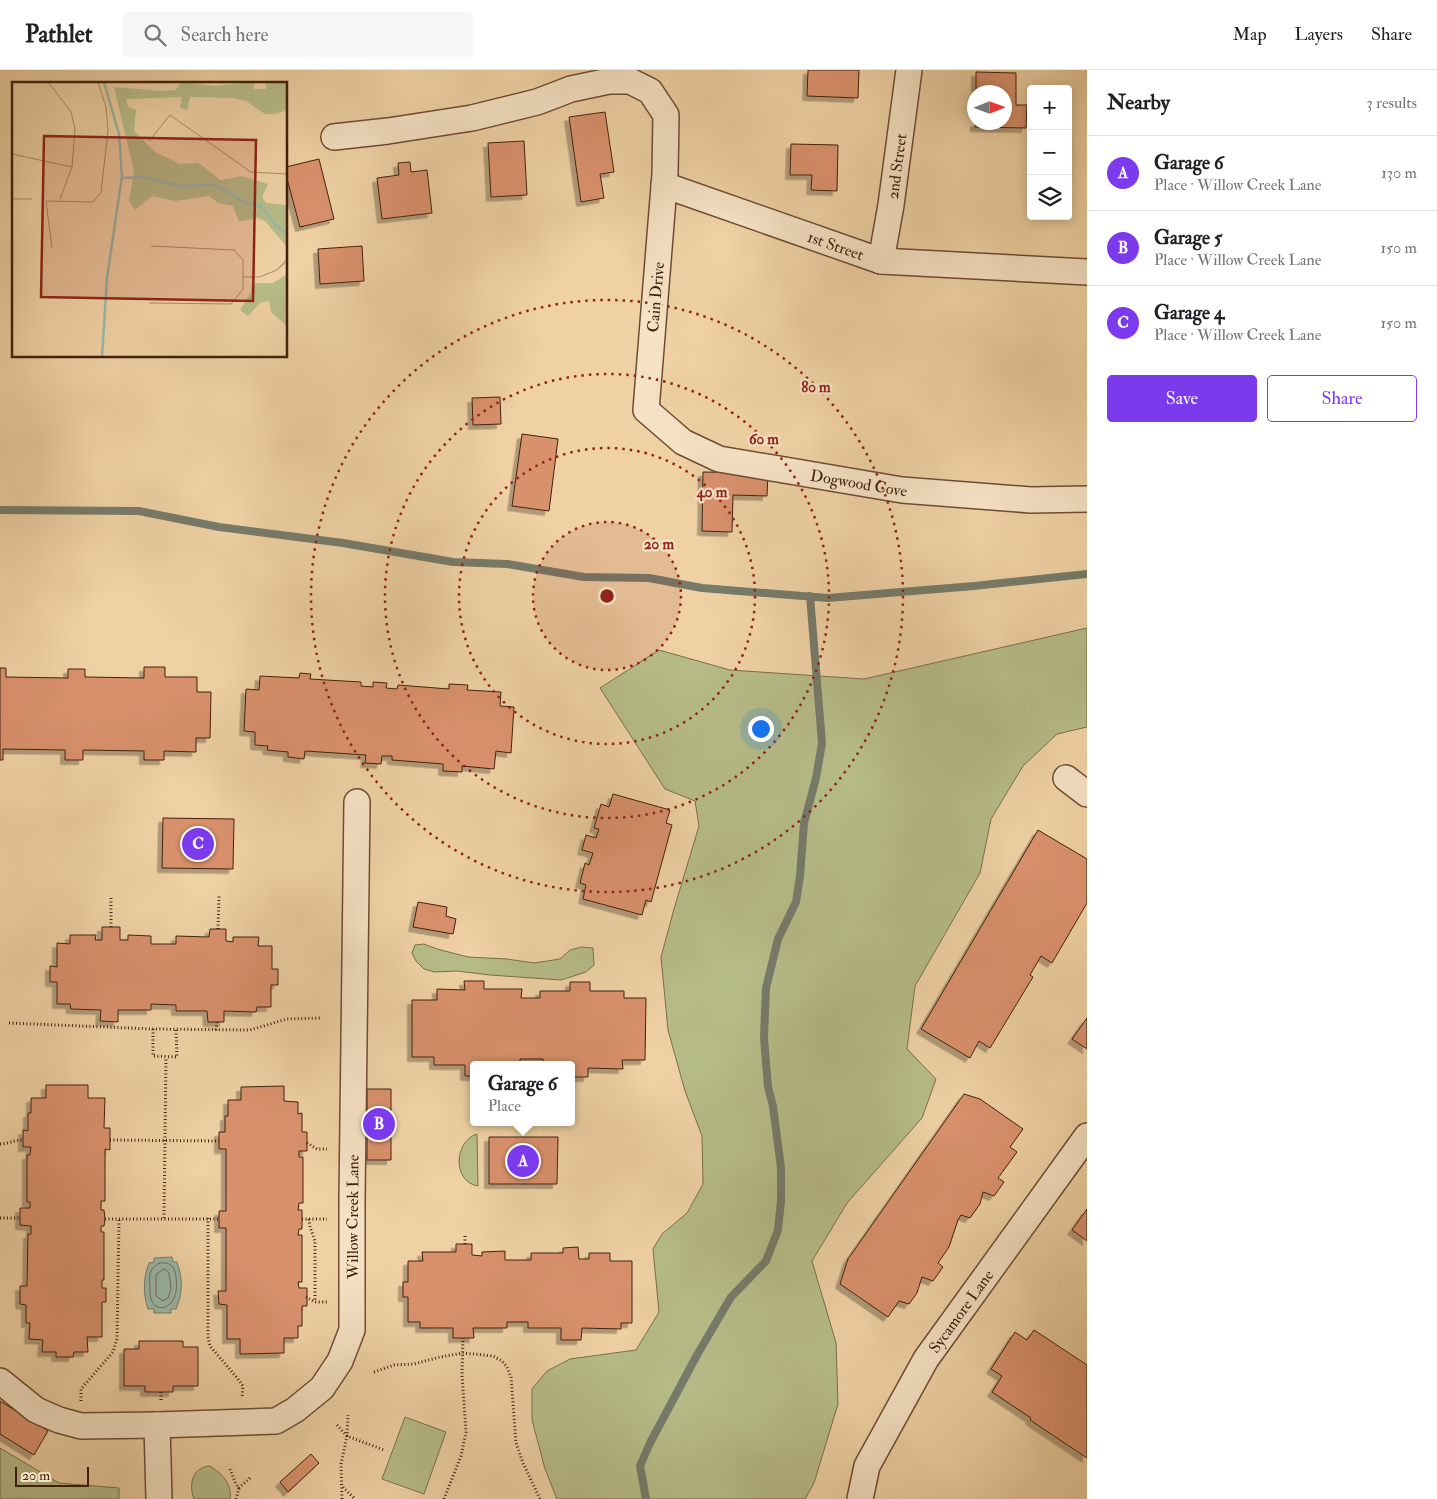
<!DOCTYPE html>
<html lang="en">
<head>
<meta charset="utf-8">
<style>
	body { margin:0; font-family:"IM FELL Double Pica",serif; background:#f6f6f6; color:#202124 }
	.controls { position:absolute; right:15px; top:15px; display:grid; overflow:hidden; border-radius:5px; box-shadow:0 2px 12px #0003 }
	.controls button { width:45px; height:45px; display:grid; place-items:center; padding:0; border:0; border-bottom:1px solid #e0e0e0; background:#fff; color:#202124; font:25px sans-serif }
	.compass { position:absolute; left:967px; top:15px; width:45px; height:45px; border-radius:50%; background:#fff; box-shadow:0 2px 12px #0003; rotate:89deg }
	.scale { position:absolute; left:15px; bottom:12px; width:74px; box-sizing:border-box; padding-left:5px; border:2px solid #40210e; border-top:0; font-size:14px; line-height:18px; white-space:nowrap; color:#40210e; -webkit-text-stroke:4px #f5e1c3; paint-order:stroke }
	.you { position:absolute; left:760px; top:658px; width:18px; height:18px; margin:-12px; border:4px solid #fff; border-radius:50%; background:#1a73e8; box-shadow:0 0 0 8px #1a73e833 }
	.badge { display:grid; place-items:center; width:32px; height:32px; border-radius:50%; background:#7c3aed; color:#fff; font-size:16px; font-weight:700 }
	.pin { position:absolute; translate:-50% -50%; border:2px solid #fff; box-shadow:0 1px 5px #0006 }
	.popup { position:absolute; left:470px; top:991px; width:105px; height:65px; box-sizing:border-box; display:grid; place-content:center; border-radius:5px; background:#fff; filter:drop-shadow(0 1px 4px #0005); font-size:16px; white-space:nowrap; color:#757577 }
	.popup b { font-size:19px; color:#202124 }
	.popup::after { content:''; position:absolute; left:50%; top:100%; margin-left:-10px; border:10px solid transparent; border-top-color:#fff }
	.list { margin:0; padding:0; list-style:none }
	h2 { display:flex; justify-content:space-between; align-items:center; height:65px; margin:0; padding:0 20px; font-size:21px }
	h2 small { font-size:16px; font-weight:400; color:#757577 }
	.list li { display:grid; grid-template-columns:32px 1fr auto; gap:15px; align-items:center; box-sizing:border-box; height:75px; padding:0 20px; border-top:1px solid #e0e0e0 }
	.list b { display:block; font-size:19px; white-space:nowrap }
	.list p { margin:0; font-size:16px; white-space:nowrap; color:#757577 }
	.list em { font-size:16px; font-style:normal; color:#757577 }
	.actions { display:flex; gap:10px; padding:15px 20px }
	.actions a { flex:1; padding:11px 0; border:1px solid #7c3aed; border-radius:5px; text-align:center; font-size:18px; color:#7c3aed }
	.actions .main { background:#7c3aed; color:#fff }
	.icon { flex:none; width:28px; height:28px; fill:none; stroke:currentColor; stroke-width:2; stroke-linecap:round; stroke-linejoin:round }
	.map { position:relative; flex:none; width:1087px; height:1429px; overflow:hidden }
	header { display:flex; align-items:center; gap:30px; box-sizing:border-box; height:70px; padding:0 25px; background:#fff; border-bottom:1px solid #e0e0e0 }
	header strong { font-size:24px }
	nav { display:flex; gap:28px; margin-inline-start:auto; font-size:18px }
	.search { width:350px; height:45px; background:#f6f6f6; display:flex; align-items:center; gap:12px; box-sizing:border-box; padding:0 18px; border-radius:5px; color:#757577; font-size:19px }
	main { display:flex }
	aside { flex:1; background:#fff }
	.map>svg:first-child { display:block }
</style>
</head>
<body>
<header>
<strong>Pathlet</strong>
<div class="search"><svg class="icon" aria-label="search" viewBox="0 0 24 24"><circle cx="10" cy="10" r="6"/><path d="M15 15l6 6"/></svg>Search here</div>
<nav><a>Map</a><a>Layers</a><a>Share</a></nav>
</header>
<main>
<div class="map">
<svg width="1087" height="1429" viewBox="0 0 1087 1429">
	<defs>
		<filter id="shadow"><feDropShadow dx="-4.5" dy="4.5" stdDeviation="0" flood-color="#0004"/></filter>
	</defs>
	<rect width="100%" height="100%" fill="#efd1a3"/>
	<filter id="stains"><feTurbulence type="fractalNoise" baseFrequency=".004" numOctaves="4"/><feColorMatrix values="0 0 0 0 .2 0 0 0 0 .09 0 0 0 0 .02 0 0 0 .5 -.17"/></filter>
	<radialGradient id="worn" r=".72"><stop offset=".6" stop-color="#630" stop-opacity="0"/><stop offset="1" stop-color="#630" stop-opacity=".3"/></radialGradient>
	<!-- green -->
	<path fill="#b6bc88" stroke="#7b6e4b" d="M 1087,558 L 1087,657 L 1057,664 L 1023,696 L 991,749 L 980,803 L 915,916 L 907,979 L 936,1009 L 922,1048 L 847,1133 L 812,1191 L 836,1273 L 838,1334 L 814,1413 L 805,1429 L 557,1429 L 545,1399 L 532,1350 L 532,1319 L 547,1301 L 570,1289 L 636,1280 L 659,1242 L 653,1179 L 662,1164 L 687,1143 L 703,1114 L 702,1066 L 685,1021 L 668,960 L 661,887 L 674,839 L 699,756 L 695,731 L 665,719 L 600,618 L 659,580 L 730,600 L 864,609 Z
		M 424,874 L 437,879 L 468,887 L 507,889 L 534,893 L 560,889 L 570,880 L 582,877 L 593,878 L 594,895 L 586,902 L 561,910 L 490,905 L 457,901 L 435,902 L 424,899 L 416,891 L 412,883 L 415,875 Z
		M 477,1064 L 478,1116 C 452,1112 454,1071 477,1064 Z
		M 405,1347 L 446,1362 L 424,1424 L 382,1409 Z
		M 0,1378 L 59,1413 L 119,1418 L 119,1429 L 0,1429 Z
		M 210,1396 C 222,1404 232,1413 230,1429 L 194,1429 C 188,1414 193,1397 210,1396 Z"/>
	<!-- water -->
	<path fill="#9ab7a8" stroke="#767b6a" d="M 172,1187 L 173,1192 L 177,1192 C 183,1210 183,1222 176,1239 L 171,1239 L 171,1243 L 154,1243 L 154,1239 L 148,1239 C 143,1224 143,1208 149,1193 L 154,1192 L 154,1188 Z"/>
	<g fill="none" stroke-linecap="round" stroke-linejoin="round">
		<!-- shore -->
		<path stroke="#6d6c5b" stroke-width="1" d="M 159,1193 L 167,1193 C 169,1194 171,1195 173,1197 C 175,1200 176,1205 176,1208 C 181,1242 149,1248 150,1220 C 150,1214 148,1202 153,1198 C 155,1196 157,1195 159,1193 Z
			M 164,1199 L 169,1203 L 171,1219 L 168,1228 L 163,1231 L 156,1226 L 156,1205 Z"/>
		<!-- stream -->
		<path stroke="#767b6a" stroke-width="8" d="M 0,440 L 139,441 L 219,457 L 343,473 L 453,492 L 507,494 L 584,507 L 649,508 L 702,518 L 828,528 L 974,516 L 1087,504
			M 646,1429 L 640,1396 L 650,1373 L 697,1285 L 731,1227 L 766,1191 L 778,1160 L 781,1131 L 781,1098 L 773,1036 L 768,1017 L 764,968 L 766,918 L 778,869 L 796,832 L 800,806 L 804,753 L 816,708 L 822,673 L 810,526"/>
	</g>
	<!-- building -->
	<path fill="#d9916c" stroke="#40210e" filter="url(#shadow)" d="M 808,0 L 859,0 L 858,28 L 807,26 Z
		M 976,2 L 1016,3 L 1016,35 L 1027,35 L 1026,58 L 975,57 L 975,52 L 1004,52 L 1004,22 L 976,22 Z
		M 605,42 L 614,102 L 600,104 L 604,128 L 581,132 L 569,47 Z
		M 524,71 L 527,125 L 491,127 L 488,73 Z
		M 791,74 L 838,75 L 837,121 L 811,120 L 812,105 L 790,105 Z
		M 319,89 L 334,149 L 300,157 L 286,105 L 286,97 Z
		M 410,92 L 411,102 L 427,100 L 432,143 L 382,149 L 377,108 L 399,105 L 398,93 Z
		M 362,176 L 364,211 L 320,214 L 318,179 Z
		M 500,327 L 501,354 L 473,355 L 472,328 Z
		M 522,364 L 558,369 L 549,441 L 512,436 Z
		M 703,402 L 768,403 L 767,426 L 733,425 L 732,462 L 702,461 Z
		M 144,597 L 165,597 L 165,607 L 197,607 L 197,622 L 211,622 L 210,668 L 196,668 L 196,682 L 164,681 L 164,690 L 144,690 L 144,681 L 83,680 L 83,690 L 65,690 L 65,680 L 3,679 L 3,690 L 0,690 L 0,598 L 6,598 L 6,607 L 68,608 L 68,599 L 85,599 L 85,607 L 144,608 Z
		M 300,603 L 311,604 L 310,609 L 361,612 L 361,616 L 373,617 L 373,612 L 387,613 L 386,618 L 397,619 L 398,615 L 449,619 L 449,614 L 468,615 L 467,620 L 501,622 L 500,636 L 514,637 L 511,683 L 496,681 L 494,699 L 462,696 L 462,702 L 443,701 L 443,694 L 392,690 L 392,686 L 382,686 L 381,694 L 365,693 L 366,685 L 305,681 L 304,689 L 288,687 L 288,682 L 267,680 L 268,676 L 255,675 L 255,662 L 244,661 L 246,619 L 259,620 L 260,606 L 299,608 Z
		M 613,724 L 670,740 L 666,753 L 672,755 L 651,832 L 646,830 L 642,845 L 583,829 L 586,815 L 580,813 L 585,793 L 589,795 L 593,783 L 582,780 L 586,765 L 596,768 L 599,759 L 594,758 L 601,734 L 609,737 Z
		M 163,748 L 234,749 L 233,799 L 162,798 Z
		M 1038,760 L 1087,789 L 1087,833 L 1052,893 L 1041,886 L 1030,905 L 1033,907 L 990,978 L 979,971 L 970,988 L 921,959 Z
		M 418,832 L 447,837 L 446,846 L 456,849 L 453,864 L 413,857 Z
		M 102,857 L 120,857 L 120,870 L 128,870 L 128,865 L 151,866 L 151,874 L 176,874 L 176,866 L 209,867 L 210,859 L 226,859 L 226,871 L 233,872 L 233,867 L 259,867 L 258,876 L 272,876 L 272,899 L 278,899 L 278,915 L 271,915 L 271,937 L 257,937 L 256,942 L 224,941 L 224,952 L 208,952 L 207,941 L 176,941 L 176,935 L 151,934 L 151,940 L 118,940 L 118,952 L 100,951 L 101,940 L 71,939 L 70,934 L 57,934 L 57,912 L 50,912 L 50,896 L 57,897 L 57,873 L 70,874 L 70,865 L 96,865 L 95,870 L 102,870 Z
		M 464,911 L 484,911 L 484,919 L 522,919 L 521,928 L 540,928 L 540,921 L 570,921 L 570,912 L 590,912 L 590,921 L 624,921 L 624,928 L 646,928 L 645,990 L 622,990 L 623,999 L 588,998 L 588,1007 L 572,1007 L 572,995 L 543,995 L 543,989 L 520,989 L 520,995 L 474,995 L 474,1006 L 465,1006 L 465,995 L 434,995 L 434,987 L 412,987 L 412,930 L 437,930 L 437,919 L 465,920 Z
		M 1087,948 L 1087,979 L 1072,969 Z
		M 46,1015 L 88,1015 L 88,1028 L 105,1028 L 104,1058 L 110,1058 L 110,1080 L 105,1079 L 105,1131 L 101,1131 L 101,1140 L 104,1140 L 105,1149 L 104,1156 L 101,1156 L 101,1162 L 104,1162 L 104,1210 L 102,1210 L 102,1218 L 106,1218 L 106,1232 L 102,1232 L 102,1267 L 87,1267 L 88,1282 L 74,1282 L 73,1287 L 56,1287 L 56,1282 L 42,1282 L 43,1270 L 29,1269 L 30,1253 L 26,1253 L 26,1235 L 20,1234 L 20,1216 L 27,1216 L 28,1164 L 31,1164 L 31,1156 L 20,1155 L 20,1138 L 30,1138 L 30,1132 L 27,1132 L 27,1085 L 30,1085 L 31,1077 L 23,1077 L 23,1060 L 28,1061 L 28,1043 L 31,1043 L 31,1028 L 46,1028 Z
		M 284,1016 L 284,1031 L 298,1032 L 298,1044 L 302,1043 L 302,1062 L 307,1062 L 307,1081 L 299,1081 L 299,1087 L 303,1087 L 303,1133 L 299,1133 L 298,1140 L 302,1140 L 302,1159 L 299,1159 L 298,1165 L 302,1165 L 302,1212 L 298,1212 L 299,1218 L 307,1218 L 307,1236 L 302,1236 L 302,1256 L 298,1256 L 298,1268 L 284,1268 L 284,1283 L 240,1284 L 240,1269 L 227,1269 L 227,1235 L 219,1234 L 218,1221 L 226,1221 L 226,1158 L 219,1158 L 219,1141 L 226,1141 L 226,1079 L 219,1079 L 219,1062 L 225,1062 L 225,1046 L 228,1046 L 228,1030 L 241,1030 L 241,1017 Z
		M 367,1019 L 391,1019 L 391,1090 L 367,1090 Z
		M 964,1024 L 980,1029 L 1023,1059 L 1010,1077 L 1017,1082 L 998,1108 L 1004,1112 L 994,1126 L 983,1122 L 980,1134 L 970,1148 L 961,1145 L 958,1150 L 949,1177 L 938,1193 L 943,1197 L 933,1211 L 922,1207 L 917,1223 L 909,1234 L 899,1231 L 888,1247 L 840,1214 L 848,1189 Z
		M 489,1067 L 558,1067 L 557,1114 L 489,1114 Z
		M 1087,1139 L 1087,1171 L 1072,1160 Z
		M 456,1174 L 472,1174 L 472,1185 L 482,1186 L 482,1182 L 505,1181 L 505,1190 L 531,1190 L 531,1183 L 563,1183 L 563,1178 L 578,1177 L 579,1189 L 589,1189 L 589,1183 L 610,1183 L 610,1191 L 632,1191 L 632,1253 L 621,1253 L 621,1259 L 582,1258 L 581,1270 L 561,1270 L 561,1258 L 528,1258 L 528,1252 L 507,1252 L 507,1258 L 473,1258 L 474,1268 L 453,1268 L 453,1258 L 420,1258 L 420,1252 L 408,1252 L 408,1227 L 403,1227 L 403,1212 L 408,1212 L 408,1191 L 423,1191 L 422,1182 L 456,1182 Z
		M 1034,1260 L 1087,1295 L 1087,1388 L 1030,1350 L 1031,1348 L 992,1322 L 1002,1306 L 991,1299 L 1015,1262 L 1027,1270 Z
		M 139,1271 L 183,1271 L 183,1277 L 198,1277 L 198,1316 L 173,1316 L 173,1322 L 145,1322 L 145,1316 L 124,1316 L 124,1279 L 139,1279 Z
		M 0,1331 L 48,1361 L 34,1385 L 0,1364 Z
		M 311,1384 L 319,1393 L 288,1422 L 280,1412 Z"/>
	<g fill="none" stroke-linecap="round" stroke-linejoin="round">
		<!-- minor casing -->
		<g stroke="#6c4d33" stroke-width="28">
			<g id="minor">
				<path id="s1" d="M 334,67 L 388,61 L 472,48 L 537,32 L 571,19 L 609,11 L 630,11 L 650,21 L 666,45 L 665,104 L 646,340 L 683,372 L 719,389 L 902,420 L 1031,430 L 1087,429"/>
				<path id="s2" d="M 664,115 L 881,191 L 1087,202"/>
				<path id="s3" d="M 881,191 L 891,135 L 909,0"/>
				<path d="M 1066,708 L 1087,724"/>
				<path id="s4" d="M 0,1311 L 36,1340 L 59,1350 L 81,1356 L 157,1355 L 276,1351 L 295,1340 L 322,1318 L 340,1291 L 352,1260 L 352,1129 L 357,732"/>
				<path d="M 157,1355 L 159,1429"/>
				<path id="s5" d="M 860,1429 L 867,1396 L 926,1289 L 1087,1066"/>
			</g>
		</g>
		<!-- path -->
		<path stroke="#40210e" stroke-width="3" stroke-dasharray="1 2.5" stroke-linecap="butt" d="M 111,857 L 111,826
			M 218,859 L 219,826
			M 9,953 L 153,959 L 250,960 L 287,949 L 321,948
			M 153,959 L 153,986 L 177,987 L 176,960
			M 216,960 L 217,952
			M 110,1070 L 219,1071
			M 307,1073 L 317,1079 L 327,1079
			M 0,1074 C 8,1074 14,1070 23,1070
			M 0,1148 L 20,1148
			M 164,1148 L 166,987
			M 208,1148 L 208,1267 L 210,1276 L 238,1309 L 243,1316 L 242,1327
			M 105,1149 L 219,1149
			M 302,1149 L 327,1149
			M 309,1149 L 310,1157 L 315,1171 L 315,1232
			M 465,1174 L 465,1166
			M 306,1227 L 315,1232 L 327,1232
			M 374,1302 L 394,1295 L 414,1294 L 440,1287 L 463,1283 L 493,1286 L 502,1291 L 507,1297 L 511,1307 L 516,1373 L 523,1393 L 540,1429
			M 161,1330 L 161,1322
			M 81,1331 L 81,1319 L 113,1282 L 117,1269 L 119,1149
			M 337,1355 L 347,1366 L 384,1380
			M 230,1399 L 236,1414 L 239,1418 L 251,1407
			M 343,1417 L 355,1429
			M 236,1429 L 239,1418
			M 342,1429 L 341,1394 L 347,1366 L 348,1345
			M 444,1429 L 461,1386 L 466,1362 L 462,1304 L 463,1268"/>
		<!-- minor -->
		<use href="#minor" stroke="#f5e1c3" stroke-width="25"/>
	</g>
	<!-- distance rings -->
	<circle cx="607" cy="526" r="74" fill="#8f2418" fill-opacity=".12"/>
	<g fill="none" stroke="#8f2418" stroke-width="2.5" stroke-dasharray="2.5 5">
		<circle cx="607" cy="526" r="74"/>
		<circle cx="607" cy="526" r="148"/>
		<circle cx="607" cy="526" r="222"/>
		<circle cx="607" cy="526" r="296"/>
	</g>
	<g text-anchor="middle" stroke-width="4.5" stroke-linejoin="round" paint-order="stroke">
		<!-- street labels -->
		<g font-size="16" fill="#40210e" stroke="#f5e1c3">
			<text dy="6" stroke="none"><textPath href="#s3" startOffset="96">2nd Street</textPath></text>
			<text dy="6" stroke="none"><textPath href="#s2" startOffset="182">1st Street</textPath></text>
			<text transform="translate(655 227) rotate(-85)" y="6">Cain Drive</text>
			<text dy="6" stroke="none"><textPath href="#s1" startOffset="880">Dogwood Cove</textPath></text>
			<text dy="6" stroke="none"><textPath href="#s4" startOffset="525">Willow Creek Lane</textPath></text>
			<text dy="6" stroke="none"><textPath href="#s5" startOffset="215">Sycamore Lane</textPath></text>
		</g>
	</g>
	<!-- overview -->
	<g transform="translate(12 12)">
		<rect width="275" height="275" fill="#efd1a3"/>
		<path d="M 169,0 L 202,4 L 242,0 L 242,7 L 254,7 L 254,0 L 275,0 L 275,28 L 263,32 L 253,32 L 234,19 L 222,16 L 178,15 L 175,28 L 168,26 L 170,15 L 114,17 L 116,25 L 124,28 L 122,49 L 143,70 L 168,82 L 187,81 L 208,98 L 230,94 L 256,102 L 250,115 L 254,121 L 275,123 L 275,165 L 253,139 L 245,136 L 227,140 L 221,124 L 206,121 L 197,114 L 163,119 L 140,114 L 123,128 L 117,119 L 122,89 L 102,5 L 151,9 L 164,8 ZM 275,192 L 275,244 L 259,230 L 257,219 L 248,221 L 236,234 L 228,228 L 239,210 L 240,201 L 261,201 Z" fill="#b6bc88"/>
		<path fill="none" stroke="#9ab7a8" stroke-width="2.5" d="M 110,96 L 131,95 L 168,104 L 204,103 L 235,122 L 249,124 L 263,143 L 275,151M 90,275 L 95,196 L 110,94 L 107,52 L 92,0"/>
		<path fill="none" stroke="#a98b67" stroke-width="1" d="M 36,0 L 59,30 L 63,47 L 60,85 L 48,117M 137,59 L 158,33 L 239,90 L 275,92M 0,72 L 60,85M 0,117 L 20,117M 40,166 L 34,119 L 81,120 L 89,110 L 96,49 L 94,25 L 86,0M 275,177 L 265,188 L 275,179M 231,195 L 247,195 L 265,188M 137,221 L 219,222 L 231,207 L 231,178 L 222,168 L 139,164"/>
		<path fill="#8f2418" fill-opacity="0.15" stroke="#8f2418" stroke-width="2.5" d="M 32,54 L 244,58 L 241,219 L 29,215 Z"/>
		<rect width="275" height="275" fill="none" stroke="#40210e" stroke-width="2.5"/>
	</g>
	<circle cx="607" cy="526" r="8" fill="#8f2418" stroke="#f5e1c3" stroke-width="2.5"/>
	<g font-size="15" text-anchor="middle" font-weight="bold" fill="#8f2418" stroke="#f5e1c3" stroke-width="4.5" stroke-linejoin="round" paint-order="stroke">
		<text x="816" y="322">80 m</text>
		<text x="764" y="374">60 m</text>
		<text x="712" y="427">40 m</text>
		<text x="659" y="479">20 m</text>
	</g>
	<rect width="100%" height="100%" filter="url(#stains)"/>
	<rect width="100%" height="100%" fill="url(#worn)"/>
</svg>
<div class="controls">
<button>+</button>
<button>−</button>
<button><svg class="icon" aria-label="layers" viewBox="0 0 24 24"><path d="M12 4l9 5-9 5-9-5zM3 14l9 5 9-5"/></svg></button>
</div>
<svg class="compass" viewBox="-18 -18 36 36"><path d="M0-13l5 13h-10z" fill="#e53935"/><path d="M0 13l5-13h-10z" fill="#757577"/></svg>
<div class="scale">20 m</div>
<div class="you"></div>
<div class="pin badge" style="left:523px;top:1091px">A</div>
<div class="popup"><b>Garage 6</b>Place</div>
<div class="pin badge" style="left:379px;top:1054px">B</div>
<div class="pin badge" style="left:198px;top:774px">C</div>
</div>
<aside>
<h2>Nearby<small>3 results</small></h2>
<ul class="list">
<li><span class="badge">A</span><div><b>Garage 6</b><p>Place · Willow Creek Lane</p></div><em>130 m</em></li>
<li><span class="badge">B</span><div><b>Garage 5</b><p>Place · Willow Creek Lane</p></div><em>150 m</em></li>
<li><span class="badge">C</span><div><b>Garage 4</b><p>Place · Willow Creek Lane</p></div><em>150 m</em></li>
</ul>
<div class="actions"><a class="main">Save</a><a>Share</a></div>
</aside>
</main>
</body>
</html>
